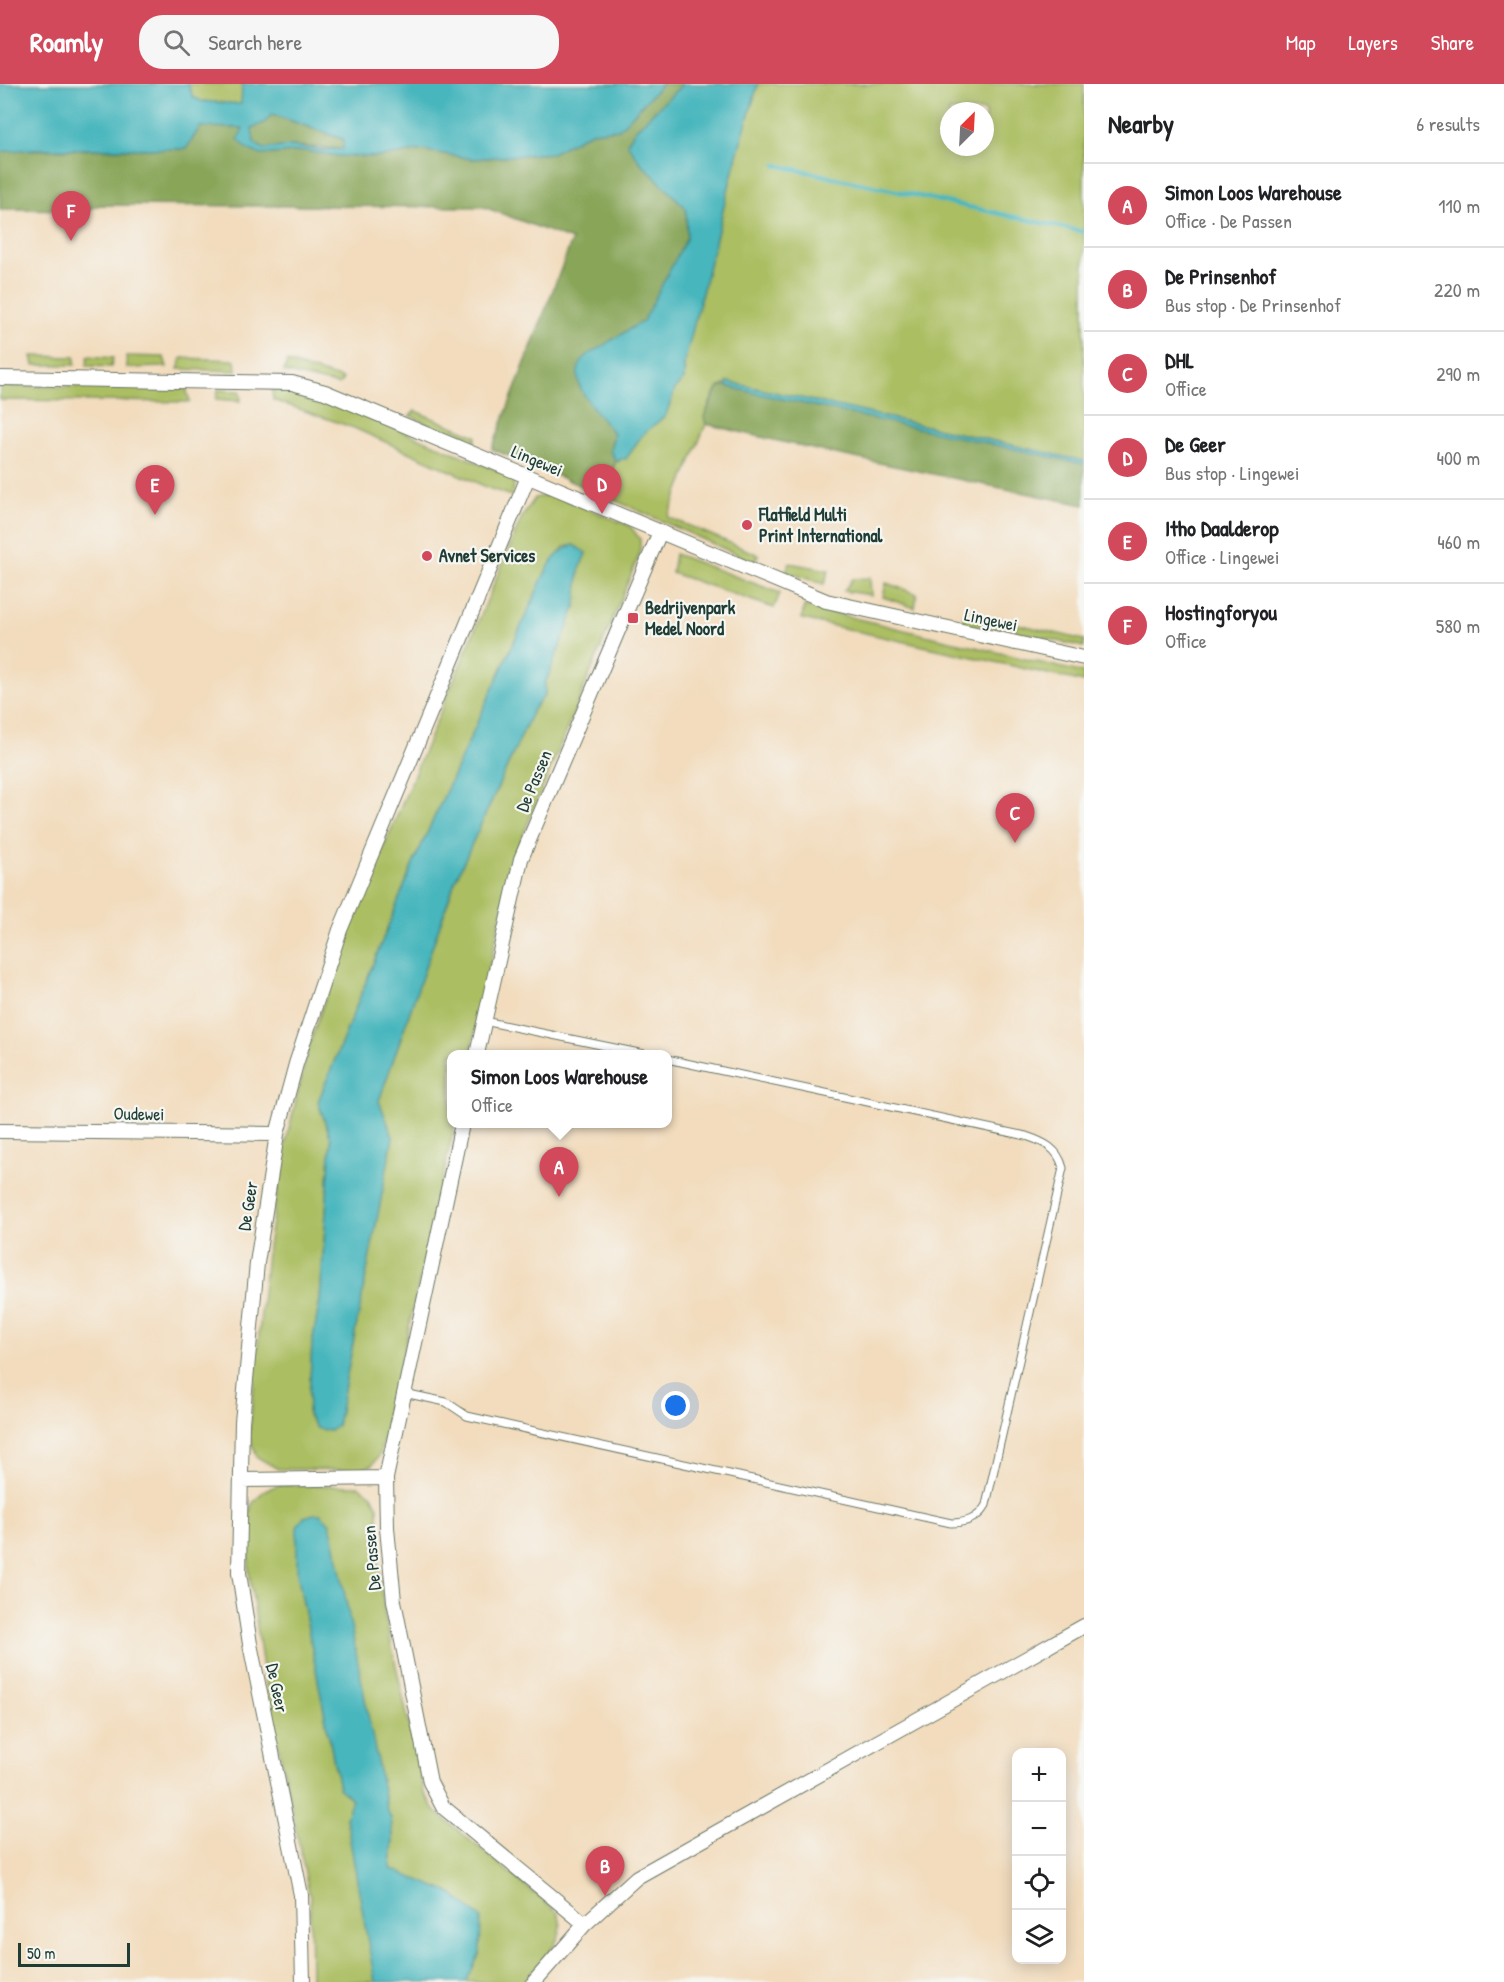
<!DOCTYPE html>
<html lang="en">
<head>
<meta charset="utf-8">
<style>
	body { margin:0; font-family:"Patrick Hand",sans-serif; background:#f6f6f6; color:#202124 }
	.controls { position:absolute; right:18px; bottom:18px; display:grid; overflow:hidden; border-radius:12px; box-shadow:0 3px 15px #0003 }
	.controls button { width:54px; height:54px; display:grid; place-items:center; padding:0; border:0; border-bottom:2px solid #e0e0e0; background:#fff; color:#202124; font:30px sans-serif }
	.compass { position:absolute; left:940px; top:18px; width:54px; height:54px; border-radius:50%; background:#fff; box-shadow:0 3px 15px #0003; rotate:24deg }
	.scale { position:absolute; left:18px; bottom:15px; width:112px; box-sizing:border-box; padding-left:6px; border:3px solid #1f3d34; border-top:0; font-size:16px; line-height:21px; white-space:nowrap; color:#1f3d34; -webkit-text-stroke:4px #f6f6f2; paint-order:stroke }
	.you { position:absolute; left:676px; top:1322px; width:21px; height:21px; margin:-15px; border:4px solid #fff; border-radius:50%; background:#1a73e8; box-shadow:0 0 0 9px #1a73e833 }
	.badge { display:grid; place-items:center; width:39px; height:39px; border-radius:50%; background:#d1495b; color:#fff; font-size:20px; font-weight:700 }
	.pin { position:absolute; translate:-50% -50px; filter:drop-shadow(0 2px 3px #0008) }
	.pin::after { content:''; position:absolute; top:32px; width:21px; height:18px; background:inherit; clip-path:polygon(0 0,100% 0,50% 100%) }
	.popup { position:absolute; left:447px; top:966px; width:225px; height:78px; box-sizing:border-box; display:grid; place-content:center; border-radius:12px; background:#fff; filter:drop-shadow(0 2px 4px #0005); font-size:20px; white-space:nowrap; color:#757577 }
	.popup b { font-size:22px; color:#202124 }
	.popup::after { content:''; position:absolute; left:50%; top:100%; margin-left:-12px; border:12px solid transparent; border-top-color:#fff }
	.list { margin:0; padding:0; list-style:none }
	h2 { display:flex; justify-content:space-between; align-items:center; height:78px; margin:0; padding:0 24px; font-size:26px }
	h2 small { font-size:20px; font-weight:400; color:#757577 }
	.list li { display:grid; grid-template-columns:39px 1fr auto; gap:18px; align-items:center; box-sizing:border-box; height:84px; padding:0 24px; border-top:2px solid #e0e0e0 }
	.list b { display:block; font-size:22px; white-space:nowrap }
	.list p { margin:0; font-size:20px; white-space:nowrap; color:#757577 }
	.list em { font-size:20px; font-style:normal; color:#757577 }
	.icon { flex:none; width:33px; height:33px; fill:none; stroke:currentColor; stroke-width:2; stroke-linecap:round; stroke-linejoin:round }
	.map { position:relative; flex:none; width:1084px; height:1898px; overflow:hidden }
	header { display:flex; align-items:center; gap:36px; box-sizing:border-box; height:84px; padding:0 30px; background:#d1495b; color:#fff }
	header strong { font-size:28px }
	nav { display:flex; gap:33px; margin-inline-start:auto; font-size:21px }
	.search { width:420px; height:54px; background:#f6f6f6; display:flex; align-items:center; gap:15px; box-sizing:border-box; padding:0 21px; border-radius:24px; color:#757577; font-size:22px }
	main { display:flex }
	aside { flex:1; background:#fff }
	.map>svg:first-child { display:block }
</style>
</head>
<body>
<header>
<strong>Roamly</strong>
<div class="search"><svg class="icon" aria-label="search" viewBox="0 0 24 24"><circle cx="10" cy="10" r="6"/><path d="M15 15l6 6"/></svg>Search here</div>
<nav><a>Map</a><a>Layers</a><a>Share</a></nav>
</header>
<main>
<div class="map">
<svg width="1084" height="1898" viewBox="0 0 1084 1898">
	<rect width="100%" height="100%" fill="#f6f6f2"/>
	<filter id="ink" filterUnits="userSpaceOnUse"><feTurbulence type="fractalNoise" baseFrequency=".0167" numOctaves="2"/><feDisplacementMap in="SourceGraphic" scale="12" xChannelSelector="R" yChannelSelector="G"/><feConvolveMatrix kernelMatrix="1 2 1 2 8 2 1 2 1" color-interpolation-filters="sRGB"/></filter>
	<filter id="wash" filterUnits="userSpaceOnUse"><feTurbulence type="fractalNoise" baseFrequency=".008" numOctaves="4" result="noise"/><feDisplacementMap in="SourceGraphic" scale="24" xChannelSelector="R" yChannelSelector="G"/><feGaussianBlur stdDeviation="1.35" result="paint"/><feColorMatrix in="noise" values="0 0 0 0 0 0 0 0 0 0 0 0 0 0 0 0 0 1.4 0 .05"/><feComposite in="paint" operator="in"/></filter>
	<g filter="url(#wash)">
		<rect width="100%" height="100%" fill="#f2dcbd"/>
		<!-- green -->
		<path fill="#abbe62" stroke="#657e4b" stroke-width="1.5" fill-rule="evenodd" d="M 188,0 L 242,0 L 242,20 L 201,17 L 193,13 Z
			M 758,0 L 1084,0 L 1084,377 L 728,298 L 714,309 L 704,333 L 706,340 L 668,433 L 759,471 L 754,478 L 601,410 L 616,377 L 629,371 L 642,351 L 666,331 L 675,305 L 685,290 L 684,280 L 737,71 ZM 949,27 L 985,27 L 985,63 L 949,63 Z
			M 32,272 L 75,273 L 75,281 L 34,281 Z
			M 88,272 L 113,274 L 111,283 L 87,282 Z
			M 126,272 L 164,273 L 167,283 L 127,284 Z
			M 182,274 L 235,276 L 236,287 L 178,285 Z
			M 287,278 L 343,295 L 339,301 L 284,288 Z
			M 0,302 L 186,304 L 190,318 L 0,316 Z
			M 218,306 L 240,307 L 241,317 L 216,315 Z
			M 272,306 L 309,308 L 515,394 L 512,412 L 491,405 L 354,344 L 273,316 Z
			M 415,327 L 476,352 L 474,360 L 410,332 Z
			M 552,410 L 630,442 L 640,455 L 640,469 L 514,773 L 470,970 L 451,970 L 451,1040 L 455,1040 L 380,1371 L 372,1381 L 362,1386 L 278,1385 L 257,1373 L 249,1353 L 267,1168 L 285,1062 L 310,958 L 353,837 L 522,433 L 535,414 ZM 574,461 L 586,469 L 579,487 L 576,521 L 545,600 L 545,611 L 534,624 L 455,797 L 379,1017 L 393,1053 L 337,1341 L 330,1347 L 316,1344 L 308,1331 L 312,1260 L 320,1216 L 331,1055 L 318,1018 L 413,780 L 546,487 L 564,463 Z
			M 675,470 L 780,509 L 774,524 L 672,489 Z
			M 789,479 L 829,486 L 824,500 L 786,488 Z
			M 870,494 L 871,511 L 844,507 L 852,495 Z
			M 886,499 L 917,510 L 915,524 L 883,513 Z
			M 804,522 L 1084,589 L 1084,598 L 802,535 Z
			M 963,532 L 1002,535 L 1002,544 L 963,540 Z
			M 1018,540 L 1084,556 L 1084,563 L 1014,547 Z
			M 279,1401 L 359,1402 L 372,1411 L 378,1423 L 378,1475 L 385,1532 L 424,1708 L 436,1728 L 557,1828 C 572,1854 538,1878 523,1898 L 466,1898 L 480,1869 L 453,1810 L 391,1786 L 393,1752 L 391,1735 L 386,1723 L 330,1440 L 297,1488 L 339,1704 L 352,1715 L 346,1734 L 376,1894 L 375,1898 L 311,1898 L 310,1813 L 264,1591 L 249,1488 L 249,1431 L 252,1420 L 265,1406 Z"/>
		<!-- forest -->
		<path fill="#88a558" stroke="#547146" stroke-width="1.5" d="M 662,0 L 683,0 L 635,46 L 639,77 L 686,124 L 687,153 L 657,214 L 643,237 L 608,258 L 579,302 L 614,350 L 610,365 L 616,377 L 601,410 L 492,365 L 572,156 L 484,123 L 100,121 L 87,126 L 0,125 L 0,68 L 9,66 L 186,65 L 200,43 L 243,44 L 261,71 L 304,67 L 339,72 L 380,73 L 422,66 L 472,75 L 552,69 L 591,48 L 619,45 Z
			M 272,30 L 344,56 L 343,65 L 291,62 L 264,65 L 254,59 L 252,44 Z
			M 726,302 L 1084,380 L 1084,421 L 821,367 L 706,340 L 704,333 L 719,303 Z"/>
		<!-- water -->
		<path fill="#47b6bd" stroke="#337a78" stroke-width="1.5" fill-rule="evenodd" d="M 0,0 L 188,0 L 193,13 L 201,17 L 241,20 L 242,0 L 662,0 L 619,45 L 591,48 L 552,69 L 472,75 L 422,66 L 380,73 L 339,72 L 304,67 L 261,71 L 247,65 L 238,55 L 243,44 L 200,43 L 186,65 L 35,65 L 0,68 ZM 272,30 L 343,55 L 343,65 L 321,66 L 291,62 L 264,65 L 254,59 L 252,44 L 264,39 Z
			M 683,0 L 758,0 L 737,71 L 684,280 L 684,295 L 675,305 L 666,331 L 642,351 L 626,375 L 620,375 L 619,378 L 613,375 L 614,372 L 610,368 L 614,350 C 598,328 558,294 589,270 L 643,237 L 687,153 L 686,124 L 639,77 L 627,59 L 635,46 Z
			M 728,298 L 1084,377 L 1084,380 L 758,310 L 726,302 Z
			M 574,461 L 586,469 L 579,487 L 576,521 L 545,600 L 545,611 L 534,624 L 455,797 L 379,1017 L 393,1053 L 337,1342 L 330,1347 L 316,1344 L 308,1331 L 312,1260 L 320,1216 L 331,1055 L 318,1018 L 413,780 L 532,518 C 541,498 551,466 574,461 Z
			M 314,1430 L 321,1430 L 330,1440 L 338,1475 L 386,1723 L 391,1735 L 393,1752 L 391,1785 L 453,1810 L 481,1834 L 480,1869 L 466,1898 L 375,1898 L 346,1734 L 352,1715 L 339,1704 L 297,1488 L 297,1443 L 304,1433 Z"/>
		<g fill="none" stroke-linecap="round" stroke-linejoin="round">
			<!-- stream -->
			<path stroke="#47b6bd" stroke-width="4.5" d="M 776,81 L 1084,148"/>
		</g>
	</g>
	<g filter="url(#ink)">
		<g fill="none" stroke-linecap="round" stroke-linejoin="round">
			<!-- lane casing -->
			<g stroke="#697564" stroke-width="9">
				<path id="lane" d="M 484,937 L 644,970
					M 404,1309 L 446,1318 L 467,1332 L 951,1439 C 966,1439 978,1435 986,1421 L 1063,1084 C 1058,1064 1044,1058 1026,1052 L 667,975"/>
			</g>
			<!-- street casing -->
			<g stroke="#697564" stroke-width="16">
				<path id="street" d="M 0,294 L 292,299 L 325,308 L 826,517 L 1084,574
					M 477,970 L 521,775 L 660,448
					M 462,1040 L 386,1394 L 387,1444 L 394,1517 L 430,1698 L 443,1723 L 585,1840
					M 0,1047 L 277,1050
					M 241,1396 L 386,1394
					M 303,1898 L 301,1811 L 250,1560 L 239,1489 L 242,1338 L 257,1179 L 277,1050 L 296,980 L 340,846 L 528,393
					M 534,1898 L 585,1840 L 637,1793 L 1084,1542"/>
			</g>
			<!-- lane -->
			<use href="#lane" stroke="#fff" stroke-width="7"/>
			<!-- street -->
			<use href="#street" stroke="#fff" stroke-width="14"/>
		</g>
	</g>
	<!-- markers -->
	<g fill="#d1495b" stroke="#f6f6f2" stroke-width="2">
		<circle cx="747" cy="441" r="6"/>
		<circle cx="427" cy="472" r="6"/>
		<rect x="627" y="528" width="12" height="12" rx="3"/>
	</g>
	<g text-anchor="middle" stroke-width="4.5" stroke-linejoin="round" paint-order="stroke">
		<!-- street labels -->
		<g font-size="18" fill="#1f3d34" stroke="#f6f6f2">
			<text transform="translate(537 377) rotate(23)" y="6">Lingewei</text>
			<text transform="translate(991 536) rotate(12)" y="6">Lingewei</text>
			<text transform="translate(534 697) rotate(-67)" y="6">De Passen</text>
			<text transform="translate(139 1030) rotate(1)" y="6">Oudewei</text>
			<text transform="translate(248 1122) rotate(-81)" y="6">De Geer</text>
			<text transform="translate(372 1474) rotate(-95)" y="6">De Passen</text>
			<text transform="translate(277 1604) rotate(78)" y="6">De Geer</text>
		</g>
		<!-- poi labels -->
		<g font-size="18" font-weight="bold" fill="#1f3d34" stroke="#f6f6f2" text-anchor="start">
			<text x="759" y="437">Flatfield Multi<tspan x="759" dy="21">Print International</tspan></text>
			<text x="439" y="478">Avnet Services</text>
			<text x="645" y="530">Bedrijvenpark<tspan x="645" dy="21">Medel Noord</tspan></text>
		</g>
	</g>
</svg>
<div class="controls">
<button>+</button>
<button>−</button>
<button><svg class="icon" aria-label="locate" viewBox="0 0 24 24"><circle cx="12" cy="12" r="6"/><path d="M12 2v4M12 18v4M2 12h4M18 12h4"/></svg></button>
<button><svg class="icon" aria-label="layers" viewBox="0 0 24 24"><path d="M12 4l9 5-9 5-9-5zM3 14l9 5 9-5"/></svg></button>
</div>
<svg class="compass" viewBox="-18 -18 36 36"><path d="M0-13l5 13h-10z" fill="#e53935"/><path d="M0 13l5-13h-10z" fill="#757577"/></svg>
<div class="scale">50 m</div>
<div class="you"></div>
<div class="pin badge" style="left:559px;top:1113px">A</div>
<div class="popup"><b>Simon Loos Warehouse</b>Office</div>
<div class="pin badge" style="left:605px;top:1812px">B</div>
<div class="pin badge" style="left:1015px;top:759px">C</div>
<div class="pin badge" style="left:602px;top:430px">D</div>
<div class="pin badge" style="left:155px;top:431px">E</div>
<div class="pin badge" style="left:71px;top:157px">F</div>
</div>
<aside>
<h2>Nearby<small>6 results</small></h2>
<ul class="list">
<li><span class="badge">A</span><div><b>Simon Loos Warehouse</b><p>Office · De Passen</p></div><em>110 m</em></li>
<li><span class="badge">B</span><div><b>De Prinsenhof</b><p>Bus stop · De Prinsenhof</p></div><em>220 m</em></li>
<li><span class="badge">C</span><div><b>DHL</b><p>Office</p></div><em>290 m</em></li>
<li><span class="badge">D</span><div><b>De Geer</b><p>Bus stop · Lingewei</p></div><em>400 m</em></li>
<li><span class="badge">E</span><div><b>Itho Daalderop</b><p>Office · Lingewei</p></div><em>460 m</em></li>
<li><span class="badge">F</span><div><b>Hostingforyou</b><p>Office</p></div><em>580 m</em></li>
</ul>
</aside>
</main>
</body>
</html>
